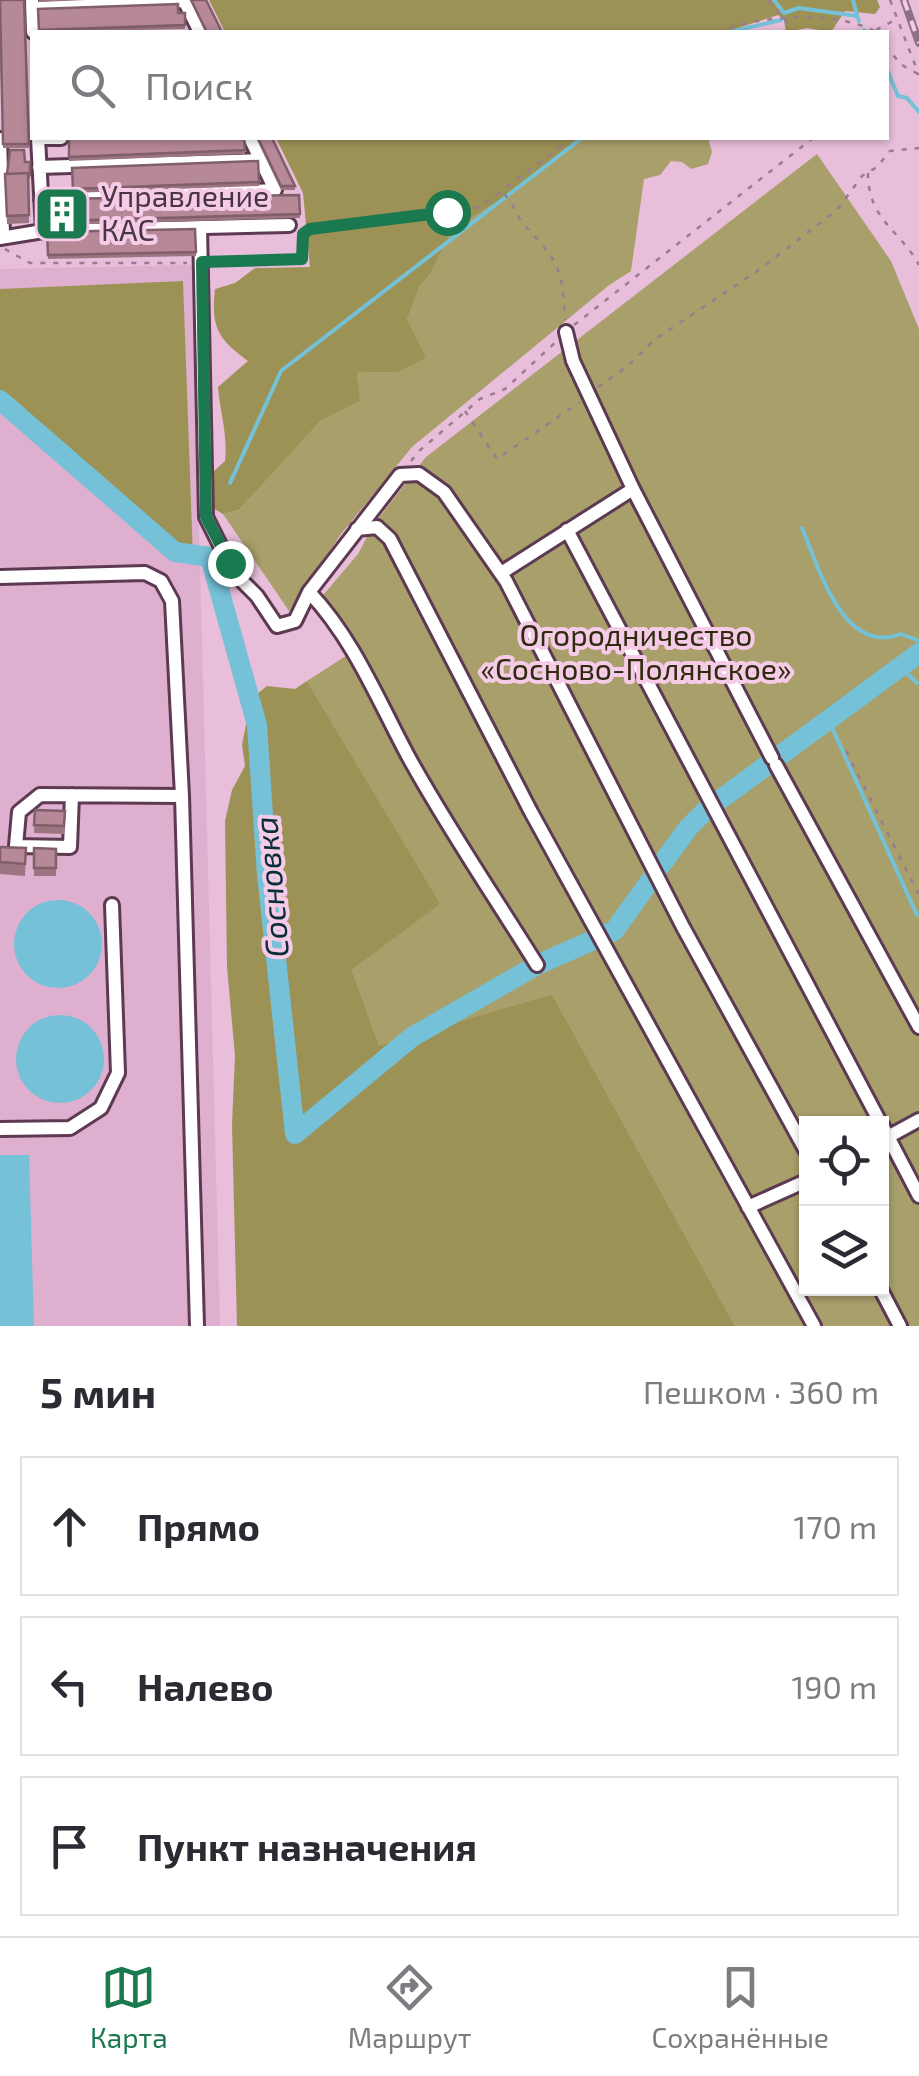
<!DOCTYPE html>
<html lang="ru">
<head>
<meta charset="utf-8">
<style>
	body { margin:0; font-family:"Exo 2",sans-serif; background:#f7f7f7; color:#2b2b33 }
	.controls { position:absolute; right:30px; bottom:30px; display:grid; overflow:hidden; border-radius:0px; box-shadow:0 2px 8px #0004 }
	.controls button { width:90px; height:90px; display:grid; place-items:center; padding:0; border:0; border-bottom:2px solid #e1e1e2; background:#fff; color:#2b2b33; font:50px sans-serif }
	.stop { position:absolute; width:30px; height:30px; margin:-22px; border:8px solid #1a794f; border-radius:50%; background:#fff }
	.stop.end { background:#1a794f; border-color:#fff; box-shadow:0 2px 10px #0008 }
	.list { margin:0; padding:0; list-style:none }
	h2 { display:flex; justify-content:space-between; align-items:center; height:130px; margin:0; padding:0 40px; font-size:42px }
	h2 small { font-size:32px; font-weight:400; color:#7c7c81 }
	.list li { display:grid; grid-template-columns:65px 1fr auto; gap:30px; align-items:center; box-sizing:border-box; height:140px; margin:0 20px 20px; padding:0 20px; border:2px solid #e1e1e2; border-radius:0px }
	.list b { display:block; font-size:38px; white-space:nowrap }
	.list em { font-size:32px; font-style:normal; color:#7c7c81 }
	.icon { flex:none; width:55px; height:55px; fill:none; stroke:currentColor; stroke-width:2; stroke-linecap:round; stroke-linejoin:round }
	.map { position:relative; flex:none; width:919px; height:1326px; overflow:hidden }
	.search { position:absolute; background:#fff; box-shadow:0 2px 8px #0004; left:30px; right:30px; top:30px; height:110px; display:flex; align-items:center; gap:25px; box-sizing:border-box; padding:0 35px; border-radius:0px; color:#7c7c81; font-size:38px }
	.sheet { height:610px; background:#fff }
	nav { display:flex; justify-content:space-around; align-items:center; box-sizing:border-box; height:140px; border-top:2px solid #e1e1e2; background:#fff; font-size:28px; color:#7c7c81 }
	nav a { display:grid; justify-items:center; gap:5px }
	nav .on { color:#1a794f }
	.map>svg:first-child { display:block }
</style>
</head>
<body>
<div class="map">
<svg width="919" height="1326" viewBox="0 0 919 1326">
	<rect width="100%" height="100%" fill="#e8beda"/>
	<!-- built -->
	<path fill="#dfafcf" d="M 192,265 L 220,1326 L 0,1326 L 0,269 Z"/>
	<!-- green -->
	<path fill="#a89f6b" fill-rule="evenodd" d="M 579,138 L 708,138 L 712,152 L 708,164 L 691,169 L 682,162 L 671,161 L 660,175 L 644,179 L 631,271 L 608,286 L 412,447 L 341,534 L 289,611 L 223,514 L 239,510 L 320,420 L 359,401 L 357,373 L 397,372 L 407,320 L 420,286 L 430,275 L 452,230 L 505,197 Z
		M 817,154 L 891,261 L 919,329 L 919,1326 L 735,1326 L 552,994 L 379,1047 L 352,970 L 439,904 L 307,681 L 352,652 L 319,600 L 358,554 L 374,524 L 426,457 ZM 806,1124 L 882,1124 L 882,1288 L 806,1288 Z"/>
	<!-- forest -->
	<path fill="#9d9255" d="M 209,0 L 877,0 L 880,7 L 875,14 L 845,11 L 831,32 L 807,28 L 786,32 L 784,20 L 778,15 L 726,32 L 225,32 Z
		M 276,138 L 579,138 L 505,197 L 452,230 L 430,275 L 420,286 L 407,320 L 426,358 L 397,372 L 357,373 L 360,401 L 320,421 L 239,510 L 223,514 L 211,507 L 213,472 L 225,461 C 228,436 220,412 218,387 L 248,361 C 217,338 211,327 215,289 L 235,283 L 255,268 L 310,267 L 303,193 Z
		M 183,281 L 193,557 L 0,391 L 0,289 Z
		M 307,681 L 440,904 L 352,970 L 379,1046 L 552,994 L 735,1326 L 237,1326 L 232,1124 L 235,1056 L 227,967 L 225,821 L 232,790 L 245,766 L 242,745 L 251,699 L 267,686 L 295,689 Z"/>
	<!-- water -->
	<path fill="#75c1d7" d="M14 944a44 44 0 1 1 88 0a44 44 0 1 1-88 0Z
		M16 1059a44 44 0 1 1 88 0a44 44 0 1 1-88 0Z
		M 0,1155 L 29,1155 L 34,1326 L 0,1326 Z"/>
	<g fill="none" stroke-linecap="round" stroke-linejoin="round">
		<!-- stream -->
		<path stroke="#75c1d7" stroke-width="4" d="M 774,0 L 784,13 L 799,8 L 857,16 L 859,21
			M 853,0 L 857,15
			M 864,30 L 866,32
			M 730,32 L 781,20
			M 886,67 L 898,96 L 907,98 L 919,112
			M 230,483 L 281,371 L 582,138
			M 802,528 C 819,568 843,656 901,634 L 919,641
			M 901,667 L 917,683
			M 829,721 L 917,915"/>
		<!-- river -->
		<path stroke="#75c1d7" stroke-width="20" d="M 0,400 L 175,552 L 210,557 L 257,725 L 267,875 L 295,1134 L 412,1037 L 537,965 L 591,941
			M 661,865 L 688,828 L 706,810 L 919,653
			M 608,933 L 614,931 L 650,881"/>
		<!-- minor casing -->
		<g stroke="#5d3a52" stroke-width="18">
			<path id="minor" d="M 32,0 L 33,32
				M 184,0 L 200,32
				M 32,8 L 185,1
				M 38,138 L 43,231
				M 38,138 L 61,138
				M 0,139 L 3,235
				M 39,167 L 261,160
				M 41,200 L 275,190 L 250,138
				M 200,227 L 206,517 L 234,573 L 257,596 L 277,626 L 295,621 L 309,592 L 400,475 L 419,474 L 444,492 L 506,581 L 683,927 L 806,1151
				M 0,238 L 43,231 L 289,225
				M 566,332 L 573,361 L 633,489 L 772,758
				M 357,529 L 377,527 L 390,539 L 531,812 L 814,1326
				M 567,530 L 881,1124
				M 501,573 L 633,489
				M 0,577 L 145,573 L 161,581 L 172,601 L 182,796 L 197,1326
				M 309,592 C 353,638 378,700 408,756 C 447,827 494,896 537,965
				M 776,765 L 919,1027
				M 72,795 L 70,847 L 16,846 L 19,812 L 40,795 L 182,796
				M 882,1125 L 919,1196
				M 0,1129 L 70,1128 L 101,1108 L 118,1073 L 112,905
				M 884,1139 L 919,1120
				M 748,1207 L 806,1181
				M 880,1288 L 900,1326"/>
		</g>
		<!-- path -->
		<path stroke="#9a7c90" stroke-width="2.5" stroke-dasharray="5 8" stroke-linecap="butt" d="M 768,0 L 795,32
			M 890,0 L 919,75
			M 876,30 L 895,20
			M 717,32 C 758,15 837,10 876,32
			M 886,45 L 900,64 L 918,74
			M 868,173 C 868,220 900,230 919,265
			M 504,194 C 514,204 517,218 526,227 C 561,264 562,270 565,320
			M 5,249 L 30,263 L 187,263
			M 215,262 L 302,259 L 303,234 L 309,229 L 480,207 L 572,138
			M 574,325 L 813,138
			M 598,387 L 629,365 L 654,340 L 756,272 L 837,210 L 862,176 L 877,167 L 890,151 L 919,148
			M 465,411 L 497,459 L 580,402
			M 411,461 L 419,451 L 480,399 L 505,389 L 558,340
			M 846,751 L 919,895"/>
		<!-- minor -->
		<use href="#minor" stroke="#fff" stroke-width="12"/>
		<!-- rail casing -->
		<g stroke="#8c7083" stroke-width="8">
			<path id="rail" d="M 904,0 L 919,43"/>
		</g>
		<!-- rail -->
		<use href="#rail" stroke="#f5cbe7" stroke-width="4" stroke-dasharray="11" stroke-linecap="butt"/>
	</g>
	<!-- wall -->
	<path fill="#9d7582" d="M 24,0 L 29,148 L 3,148 L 0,50 Z
		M 39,0 L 86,0 L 39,2 Z
		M 190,0 L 206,0 L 222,32 L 205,32 Z
		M 38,9 L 185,13 L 185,29 L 39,32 Z
		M 69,138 L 244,138 L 245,154 L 69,161 Z
		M 256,138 L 272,138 L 295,186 L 295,190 L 281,190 Z
		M 258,161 L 259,186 L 73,193 L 72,168 Z
		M 25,162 L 30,162 L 30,179 L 28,179 L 29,223 L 7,224 L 5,174 Z
		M 299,195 L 300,218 L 57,225 L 56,199 Z
		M 195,229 L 196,256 L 48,259 L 47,232 Z
		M 35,810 L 65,811 L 64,834 L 34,833 Z
		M 0,847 L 26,848 L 25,876 L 0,874 Z
		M 34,848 L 56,849 L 56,876 L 34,876 Z"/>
	<!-- building -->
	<path fill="#b78897" stroke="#805f6a" stroke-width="2.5" d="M 0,0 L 24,0 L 29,144 L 3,144 Z
		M 191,0 L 206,0 L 222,32 L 207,32 Z
		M 178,4 L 178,13 L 185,13 L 185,25 L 39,30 L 38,9 Z
		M 69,138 L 244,138 L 245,150 L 69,157 Z
		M 258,138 L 272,138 L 295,186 L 281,186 Z
		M 10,150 L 24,150 L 25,162 L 30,162 L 30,175 L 28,175 L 28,173 L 7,174 Z
		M 258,161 L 259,182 L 73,189 L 72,168 Z
		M 28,173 L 29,215 L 7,216 L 5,174 Z
		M 299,195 L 300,214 L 57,221 L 56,199 Z
		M 195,229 L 196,252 L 48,255 L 47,232 Z
		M 35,810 L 65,811 L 64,826 L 34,825 Z
		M 0,847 L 26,848 L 25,864 L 0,862 Z
		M 34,848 L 56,849 L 56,868 L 34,868 Z"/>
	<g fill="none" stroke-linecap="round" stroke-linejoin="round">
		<!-- route -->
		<path stroke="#1a794f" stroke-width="12" d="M 230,563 L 206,517 L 202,262 L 302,259 L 303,234 L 310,229 L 447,212"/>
	</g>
	<!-- icons -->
	<defs>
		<g id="building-square" transform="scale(2.875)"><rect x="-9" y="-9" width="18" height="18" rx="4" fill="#1a794f" stroke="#f5cbe7"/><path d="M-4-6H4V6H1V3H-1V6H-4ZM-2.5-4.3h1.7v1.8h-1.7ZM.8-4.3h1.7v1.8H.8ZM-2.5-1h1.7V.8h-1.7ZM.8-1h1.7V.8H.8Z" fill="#fff"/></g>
	</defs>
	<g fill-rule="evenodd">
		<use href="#building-square" x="62" y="214"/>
	</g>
	<g text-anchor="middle" stroke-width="8" stroke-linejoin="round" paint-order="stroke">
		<!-- poi labels -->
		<g font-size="30" fill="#483742" stroke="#f5cbe7" text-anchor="start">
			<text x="101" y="207">Управление<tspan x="101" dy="34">КАС</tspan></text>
		</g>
		<!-- park labels -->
		<g font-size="30" fill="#302b0f" stroke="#f5cbe7">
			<text x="636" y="646">Огородничество<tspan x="636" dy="34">«Сосново-Полянское»</tspan></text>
		</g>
		<!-- water labels -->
		<g font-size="32" font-style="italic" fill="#082e38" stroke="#f5cbe7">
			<text transform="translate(272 887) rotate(-95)" y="11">Сосновка</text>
		</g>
	</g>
</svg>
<div class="controls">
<button><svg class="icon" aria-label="locate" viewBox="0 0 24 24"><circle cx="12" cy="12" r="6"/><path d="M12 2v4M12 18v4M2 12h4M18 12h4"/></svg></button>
<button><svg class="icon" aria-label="layers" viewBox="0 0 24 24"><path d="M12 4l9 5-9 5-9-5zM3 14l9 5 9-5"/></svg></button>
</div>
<div class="stop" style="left:447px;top:212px"></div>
<div class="stop end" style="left:230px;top:563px"></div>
<div class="search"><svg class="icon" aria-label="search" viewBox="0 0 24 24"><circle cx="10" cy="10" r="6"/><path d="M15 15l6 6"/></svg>Поиск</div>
</div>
<section class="sheet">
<h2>5 мин<small>Пешком · 360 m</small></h2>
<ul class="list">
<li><svg class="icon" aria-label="ahead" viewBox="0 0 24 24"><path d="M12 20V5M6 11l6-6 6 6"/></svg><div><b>Прямо</b></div><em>170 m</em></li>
<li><svg class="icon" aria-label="left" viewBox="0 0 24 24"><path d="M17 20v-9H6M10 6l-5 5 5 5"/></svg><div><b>Налево</b></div><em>190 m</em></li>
<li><svg class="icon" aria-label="arrive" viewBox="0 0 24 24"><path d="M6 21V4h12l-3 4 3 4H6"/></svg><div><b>Пункт назначения</b></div></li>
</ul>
</section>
<nav>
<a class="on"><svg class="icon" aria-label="map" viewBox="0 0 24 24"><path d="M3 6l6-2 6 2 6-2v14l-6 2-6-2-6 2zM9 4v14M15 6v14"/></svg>Карта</a>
<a><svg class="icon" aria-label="directions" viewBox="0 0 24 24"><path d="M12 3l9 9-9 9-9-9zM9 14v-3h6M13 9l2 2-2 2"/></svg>Маршрут</a>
<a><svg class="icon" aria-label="saved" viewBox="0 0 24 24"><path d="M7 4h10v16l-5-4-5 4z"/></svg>Сохранённые</a>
</nav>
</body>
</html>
